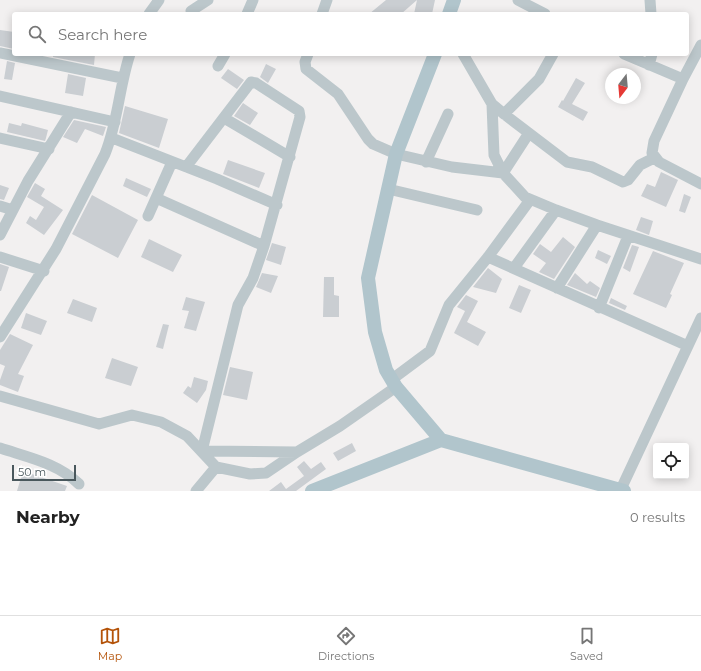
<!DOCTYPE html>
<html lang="en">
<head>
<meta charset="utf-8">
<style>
	body { margin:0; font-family:Montserrat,sans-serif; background:#f2f2f2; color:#222 }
	.controls { position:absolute; right:12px; bottom:12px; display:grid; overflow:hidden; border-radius:4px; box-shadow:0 2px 10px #0003 }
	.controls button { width:36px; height:36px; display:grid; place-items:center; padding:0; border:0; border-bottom:1px solid #e0e0e0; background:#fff; color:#222; font:20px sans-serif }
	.compass { position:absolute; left:605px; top:68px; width:36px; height:36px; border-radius:50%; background:#fff; box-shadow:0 2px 10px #0003; rotate:196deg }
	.scale { position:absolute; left:12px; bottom:10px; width:64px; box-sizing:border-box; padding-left:4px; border:2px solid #49575c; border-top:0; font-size:11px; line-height:14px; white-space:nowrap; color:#49575c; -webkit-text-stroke:3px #fff; paint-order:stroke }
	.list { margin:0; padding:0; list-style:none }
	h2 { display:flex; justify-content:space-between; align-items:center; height:52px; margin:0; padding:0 16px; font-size:17px }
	h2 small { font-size:13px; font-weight:400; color:#767676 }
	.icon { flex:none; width:22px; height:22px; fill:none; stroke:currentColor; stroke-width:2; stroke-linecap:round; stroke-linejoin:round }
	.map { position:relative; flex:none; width:701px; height:491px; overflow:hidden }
	.search { position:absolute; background:#fff; box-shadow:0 2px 10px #0003; left:12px; right:12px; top:12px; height:44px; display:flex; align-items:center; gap:10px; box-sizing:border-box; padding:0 14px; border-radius:4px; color:#767676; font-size:15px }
	.sheet { height:124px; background:#fff }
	nav { display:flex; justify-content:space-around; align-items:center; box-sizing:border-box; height:56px; border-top:1px solid #e0e0e0; background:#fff; font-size:11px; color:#767676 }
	nav a { display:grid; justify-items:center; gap:2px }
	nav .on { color:#b45309 }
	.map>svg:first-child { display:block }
</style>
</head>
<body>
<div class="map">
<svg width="701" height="491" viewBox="0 0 701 491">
	<rect width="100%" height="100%" fill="#f2f0f0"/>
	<!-- building -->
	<path fill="#caced2" d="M 386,0 L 417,0 L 401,14 L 369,14 Z
		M 417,0 L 435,0 L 432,14 L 414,14 Z
		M 0,30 L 14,32 L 14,49 L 0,46 Z
		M 53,54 L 95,54 L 94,65 L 53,57 Z
		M 7,61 L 15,63 L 12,80 L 4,79 Z
		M 266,64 L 276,69 L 268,83 L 260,77 Z
		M 228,69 L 244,80 L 237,89 L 221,78 Z
		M 68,74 L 86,78 L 83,96 L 65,93 Z
		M 576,78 L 585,83 L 572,104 L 588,112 L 583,121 L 558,107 L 562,100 L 563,101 Z
		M 243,103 L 258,113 L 250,125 L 234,116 Z
		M 125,106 L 168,119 L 159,148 L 119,133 Z
		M 74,120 L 106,127 L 103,136 L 85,129 L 77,143 L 63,137 Z
		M 9,123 L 21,126 L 22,123 L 48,130 L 46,138 L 45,141 L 7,132 Z
		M 228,160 L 265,173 L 259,188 L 223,174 Z
		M 661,172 L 678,180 L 666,207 L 641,196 L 647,184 L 655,187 Z
		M 126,178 L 151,189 L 147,197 L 123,186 Z
		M 35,183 L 45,189 L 41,196 L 63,210 L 44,235 L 26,223 L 30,216 L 36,220 L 44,207 L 27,197 Z
		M 0,185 L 9,188 L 4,200 L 0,199 Z
		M 684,194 L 691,197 L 685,213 L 679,211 Z
		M 92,195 L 138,220 L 118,258 L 72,234 Z
		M 641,217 L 653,221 L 649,235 L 636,230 Z
		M 563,237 L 575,247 L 554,279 L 539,272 L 546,263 L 533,254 L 540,244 L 551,252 Z
		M 149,239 L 182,255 L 173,272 L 141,257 Z
		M 272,243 L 286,247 L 281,265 L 266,260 Z
		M 632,245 L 639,247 L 630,272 L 623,268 Z
		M 598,250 L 611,256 L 607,264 L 595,258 Z
		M 653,251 L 684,263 L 670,294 L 672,295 L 666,308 L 633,294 Z
		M 0,264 L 9,267 L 1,291 L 0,291 Z
		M 488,268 L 502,279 L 496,293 L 473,287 Z
		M 262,273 L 278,276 L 271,293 L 256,287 Z
		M 575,273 L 587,284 L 590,281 L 600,288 L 596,297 L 567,285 Z
		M 324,277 L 334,277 L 334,295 L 339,296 L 339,317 L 323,317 Z
		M 519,285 L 531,290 L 521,313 L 509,308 Z
		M 466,295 L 478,301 L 467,322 L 486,332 L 478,346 L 454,333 L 465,311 L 457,307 Z
		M 186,297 L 205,302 L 196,331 L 184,328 L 189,311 L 182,310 Z
		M 611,298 L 627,306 L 625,310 L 609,303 Z
		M 73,299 L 97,308 L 92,322 L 67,313 Z
		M 26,313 L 47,321 L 41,335 L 21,328 Z
		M 163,324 L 169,325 L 163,349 L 156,347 Z
		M 10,334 L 33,345 L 18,374 L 24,376 L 18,392 L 0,385 L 0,380 L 5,366 L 0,364 L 0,350 Z
		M 112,358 L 138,367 L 131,386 L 105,378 Z
		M 230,367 L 253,372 L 247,400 L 223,395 Z
		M 194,377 L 208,381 L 206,390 L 197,403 L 183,393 L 188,386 L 191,388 Z
		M 352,443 L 356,451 L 338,461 L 333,453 Z
		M 304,461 L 311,469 L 321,462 L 326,469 L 296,491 L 269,491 L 281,482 L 286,489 L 304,476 L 297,467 Z
		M 23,471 L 67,486 L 65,491 L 17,491 Z"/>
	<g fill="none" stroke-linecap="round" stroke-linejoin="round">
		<!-- minor -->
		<path stroke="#bcc7cb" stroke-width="11" d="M 518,0 L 545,14
			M 650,0 L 651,14
			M 191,11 L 208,0
			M 149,14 L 159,0
			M 247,14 L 253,0
			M 322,14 L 327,0
			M 0,53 L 122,78
			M 308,54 L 305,62 L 306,69 L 338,94 L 368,139 L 373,144 L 396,154 L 452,167 L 503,173 L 529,133
			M 463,54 L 492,104 L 504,114 L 567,162 L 592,167 L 623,182 L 628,180 L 640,165 L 654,158
			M 624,54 L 683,79 L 654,141 L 652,153 L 659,162 L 701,184
			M 649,65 L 652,54
			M 218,66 L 225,54
			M 683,79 L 701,45
			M 0,96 L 115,122
			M 492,104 L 494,155 L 503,173 L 525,197 L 556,210 L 597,225 L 701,259
			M 504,114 L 539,79 L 553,54
			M 224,118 L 290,157
			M 0,138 L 49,149
			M 112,138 L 217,179 L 277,205
			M 426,162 L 448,114
			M 186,167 L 251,82 L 256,83 L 299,111 L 300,117 L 264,246 L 253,278 L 238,305 L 202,451
			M 388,189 L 477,210
			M 156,198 L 264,246
			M 0,206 L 13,210
			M 148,216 L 172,162
			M 0,235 L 28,181 L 71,112
			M 0,257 L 44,271
			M 488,257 L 688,346
			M 514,268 L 556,210
			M 557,288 L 597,225
			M 599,308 L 628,236
			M 0,337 L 56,249 L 105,154 C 118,122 119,87 130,54
			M 391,380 L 430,351 L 449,305 L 488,257 L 530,200
			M 0,396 L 99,424 L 132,415 L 161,422 L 187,436 L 216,467 L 196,491
			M 0,448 C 27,457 58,463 79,484
			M 202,451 L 297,452 L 340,426 L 396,387
			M 216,467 L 250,474 L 266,473 L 297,452
			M 621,489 L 701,318"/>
		<!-- major -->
		<path stroke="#b1c5cc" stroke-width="14" d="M 449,14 L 454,0
			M 435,54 L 396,154 L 368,278 L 375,332 L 386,370 L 396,387 L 441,440
			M 312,491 L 441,440 L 624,491"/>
	</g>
</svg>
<div class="controls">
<button><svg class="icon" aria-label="locate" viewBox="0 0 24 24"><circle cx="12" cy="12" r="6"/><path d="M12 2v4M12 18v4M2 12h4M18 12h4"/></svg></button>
</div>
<svg class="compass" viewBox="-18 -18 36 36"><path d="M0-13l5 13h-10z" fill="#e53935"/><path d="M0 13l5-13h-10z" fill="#767676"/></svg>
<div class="scale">50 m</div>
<div class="search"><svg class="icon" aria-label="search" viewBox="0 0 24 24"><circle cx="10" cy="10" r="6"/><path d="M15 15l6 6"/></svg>Search here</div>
</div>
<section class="sheet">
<h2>Nearby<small>0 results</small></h2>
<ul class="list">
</ul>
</section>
<nav>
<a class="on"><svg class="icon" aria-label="map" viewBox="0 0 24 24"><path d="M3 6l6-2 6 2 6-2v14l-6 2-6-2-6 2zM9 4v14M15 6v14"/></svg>Map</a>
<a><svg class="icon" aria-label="directions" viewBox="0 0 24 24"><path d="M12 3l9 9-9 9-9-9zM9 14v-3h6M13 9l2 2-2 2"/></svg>Directions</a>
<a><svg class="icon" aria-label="saved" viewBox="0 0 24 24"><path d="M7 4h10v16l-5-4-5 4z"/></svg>Saved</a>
</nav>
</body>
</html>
